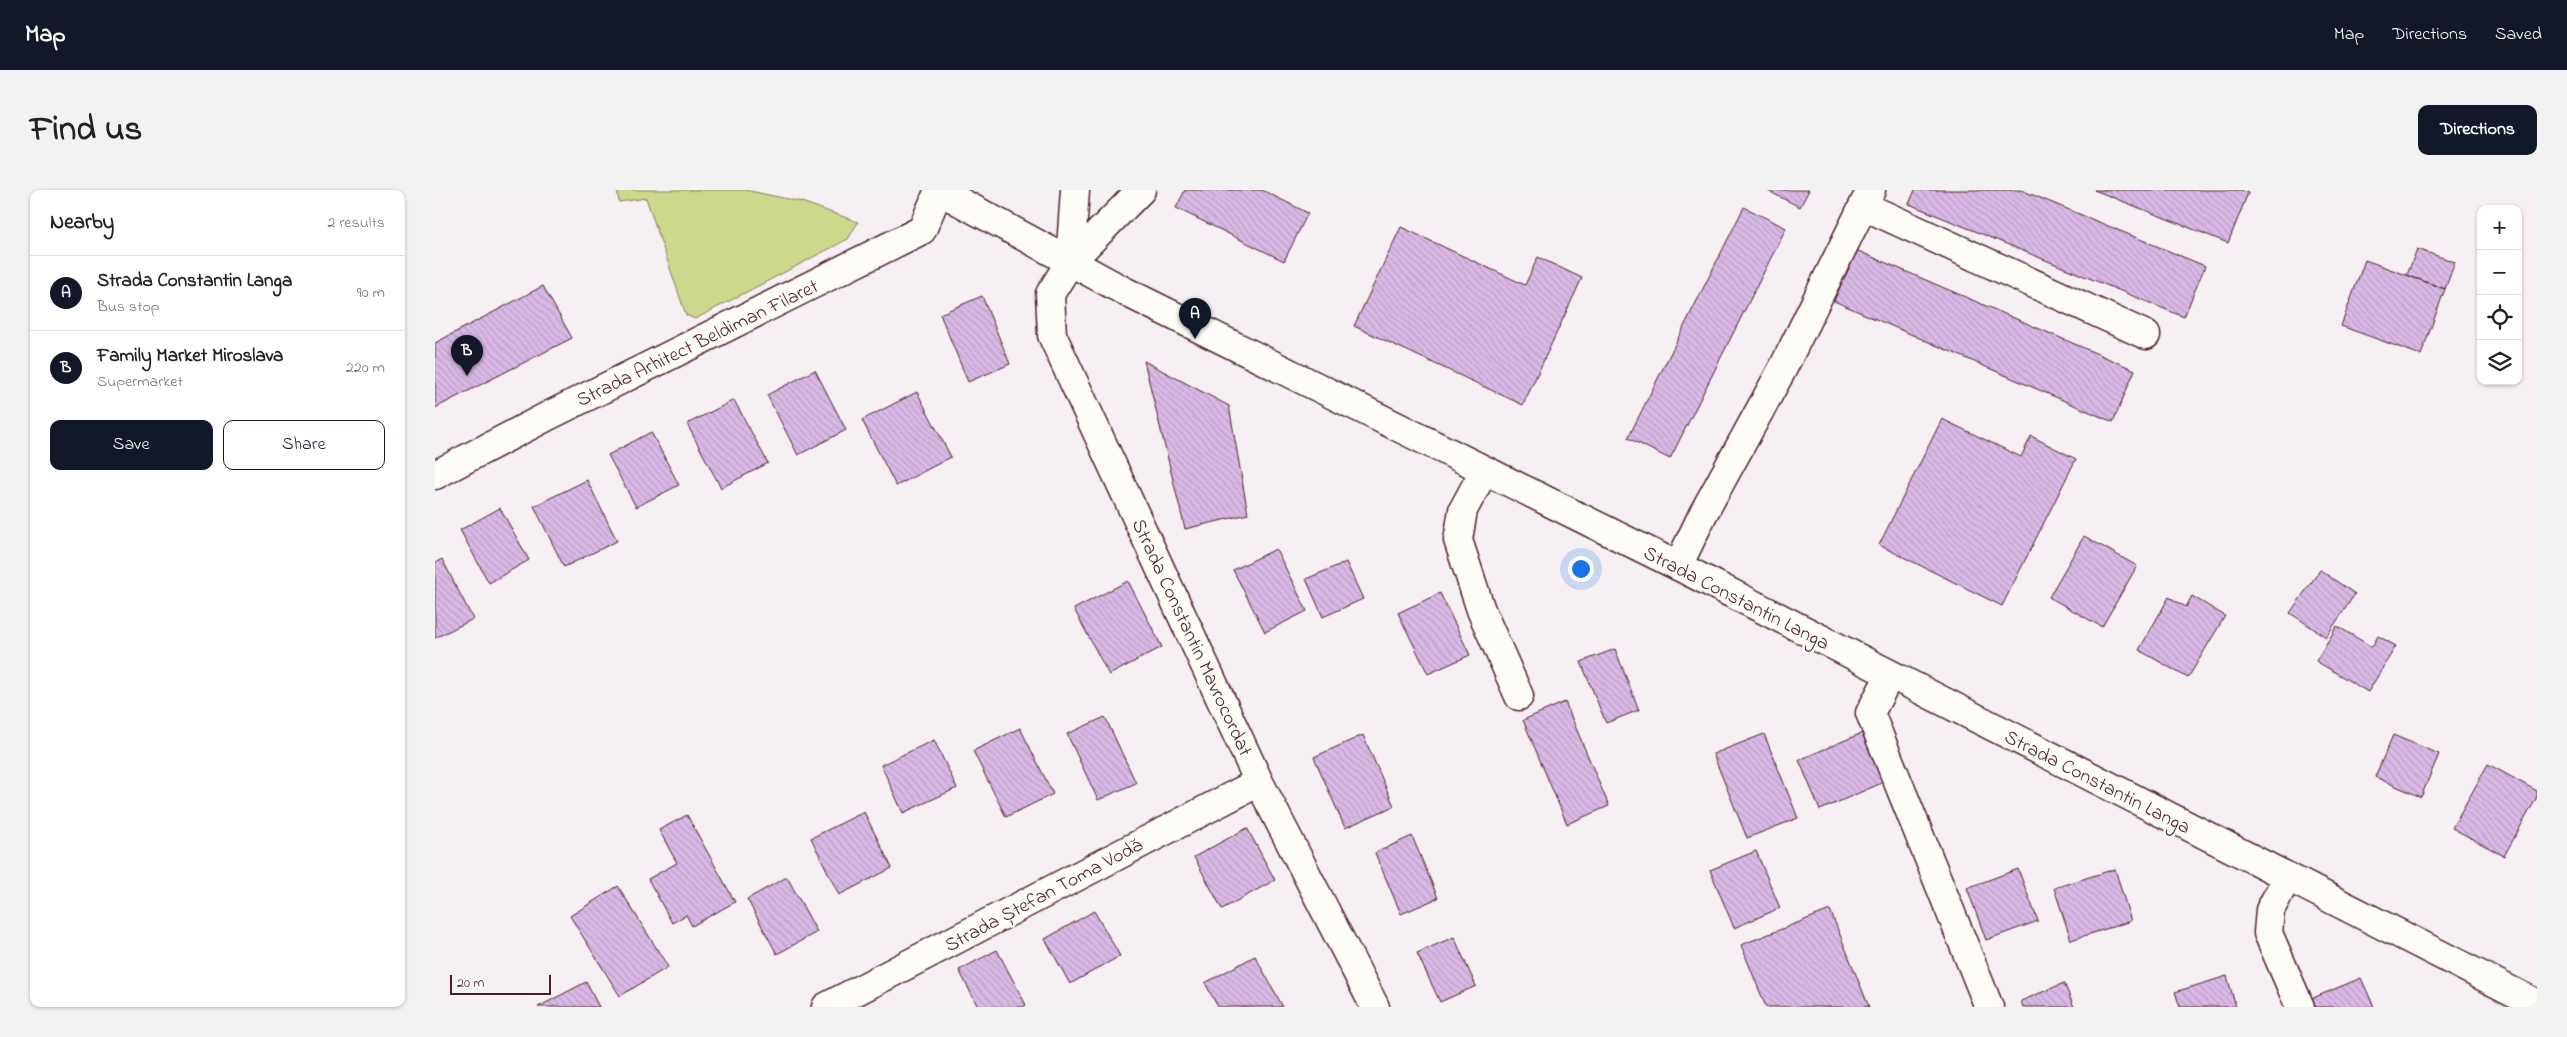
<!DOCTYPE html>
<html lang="en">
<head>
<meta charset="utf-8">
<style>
	body { margin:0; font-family:"Indie Flower",sans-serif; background:#f2f2f2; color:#222 }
	.controls { position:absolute; right:15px; top:15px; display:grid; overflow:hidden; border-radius:10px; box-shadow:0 1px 4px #0004 }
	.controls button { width:45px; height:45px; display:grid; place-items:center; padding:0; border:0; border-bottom:1px solid #e0e0e0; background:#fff; color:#222; font:25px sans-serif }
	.scale { position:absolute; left:15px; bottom:12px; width:101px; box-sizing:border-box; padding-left:5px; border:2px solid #4a1f2b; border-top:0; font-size:14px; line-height:18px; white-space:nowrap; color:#4a1f2b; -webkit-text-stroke:4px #fdfcf7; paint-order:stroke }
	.you { position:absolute; left:1145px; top:378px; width:18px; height:18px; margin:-12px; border:4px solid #fff; border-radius:50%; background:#1a73e8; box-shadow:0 0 0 8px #1a73e833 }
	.badge { display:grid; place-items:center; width:32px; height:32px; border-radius:50%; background:#111827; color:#fff; font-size:16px; font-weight:700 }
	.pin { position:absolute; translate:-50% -41px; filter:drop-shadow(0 1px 2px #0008) }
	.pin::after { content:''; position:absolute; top:26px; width:18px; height:15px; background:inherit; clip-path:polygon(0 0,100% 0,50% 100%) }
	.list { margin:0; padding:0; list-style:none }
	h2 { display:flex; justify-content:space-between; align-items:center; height:65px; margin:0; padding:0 20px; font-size:21px }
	h2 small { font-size:16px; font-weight:400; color:#767676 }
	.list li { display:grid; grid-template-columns:32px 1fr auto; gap:15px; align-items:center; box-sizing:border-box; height:75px; padding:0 20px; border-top:1px solid #e0e0e0 }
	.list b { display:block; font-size:19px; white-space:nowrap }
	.list p { margin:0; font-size:16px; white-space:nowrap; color:#767676 }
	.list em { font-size:16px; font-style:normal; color:#767676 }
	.actions { display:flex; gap:10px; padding:15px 20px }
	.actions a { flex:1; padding:11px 0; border:1px solid #111827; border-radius:10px; text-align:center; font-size:18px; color:#111827 }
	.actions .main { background:#111827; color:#fff }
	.icon { flex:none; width:28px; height:28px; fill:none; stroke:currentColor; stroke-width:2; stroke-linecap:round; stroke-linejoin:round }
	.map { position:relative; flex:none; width:2102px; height:817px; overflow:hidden; border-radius:10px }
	header { display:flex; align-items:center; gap:30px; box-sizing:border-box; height:70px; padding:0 25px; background:#111827; color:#fff }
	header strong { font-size:24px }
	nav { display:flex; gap:28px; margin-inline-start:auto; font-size:18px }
	.intro { display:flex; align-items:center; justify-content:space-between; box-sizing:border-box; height:120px; padding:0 30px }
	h1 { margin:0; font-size:35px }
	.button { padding:12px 22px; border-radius:10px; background:#111827; color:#fff; font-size:18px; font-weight:700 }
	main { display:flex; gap:30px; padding:0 30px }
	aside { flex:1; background:#fff; border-radius:10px; box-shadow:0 1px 4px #0004 }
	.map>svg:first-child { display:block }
</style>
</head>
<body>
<header>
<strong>Map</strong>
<nav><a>Map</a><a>Directions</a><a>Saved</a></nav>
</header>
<div class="intro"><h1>Find us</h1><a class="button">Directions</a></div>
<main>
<aside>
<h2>Nearby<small>2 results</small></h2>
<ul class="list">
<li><span class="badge">A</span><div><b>Strada Constantin Langa</b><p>Bus stop</p></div><em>90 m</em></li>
<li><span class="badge">B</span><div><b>Family Market Miroslava</b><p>Supermarket</p></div><em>220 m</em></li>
</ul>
<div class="actions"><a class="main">Save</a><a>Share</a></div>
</aside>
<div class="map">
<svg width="2102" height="817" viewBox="0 0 2102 817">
	<defs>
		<pattern id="building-back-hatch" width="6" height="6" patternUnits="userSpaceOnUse" patternTransform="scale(1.25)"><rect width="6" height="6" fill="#d9b9e5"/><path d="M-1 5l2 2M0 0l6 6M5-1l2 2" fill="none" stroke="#bc9fc5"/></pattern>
	</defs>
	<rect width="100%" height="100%" fill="#f6eff3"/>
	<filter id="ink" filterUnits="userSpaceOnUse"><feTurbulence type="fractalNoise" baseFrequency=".02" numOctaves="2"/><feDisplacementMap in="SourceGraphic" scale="10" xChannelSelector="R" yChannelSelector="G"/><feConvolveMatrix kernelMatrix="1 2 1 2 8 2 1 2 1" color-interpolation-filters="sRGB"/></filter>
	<g filter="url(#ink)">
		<!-- green -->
		<path fill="#ccd88b" stroke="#8b7c5b" d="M 182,0 L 310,0 L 367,12 L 423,32 L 413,49 L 260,129 L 251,125 L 211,8 L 184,12 Z"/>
		<!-- building -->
		<path fill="url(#building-back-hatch)" stroke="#4a1f2b" d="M 750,0 L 827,0 L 873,23 L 849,71 L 741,18 Z
			M 1331,0 L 1374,0 L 1365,17 Z
			M 1480,0 L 1586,0 L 1770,76 L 1749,127 L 1474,14 Z
			M 1659,0 L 1806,0 L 1813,3 L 1793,53 Z
			M 1309,17 L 1351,38 L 1235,269 L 1193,248 Z
			M 966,37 L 1090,95 L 1103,67 L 1147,88 L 1088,215 L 919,136 Z
			M 1982,59 L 2020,72 L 2010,99 L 1972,85 Z
			M 1421,60 L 1700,180 L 1678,232 L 1399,111 Z
			M 1930,70 L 2010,99 L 1986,165 L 1906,136 Z
			M 108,96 L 137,148 L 0,218 L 0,153 Z
			M 547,106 L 575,174 L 533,192 L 505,124 Z
			M 709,171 L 794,216 L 813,324 L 750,339 Z
			M 380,180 L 411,240 L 363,265 L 332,205 Z
			M 482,202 L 516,267 L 461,296 L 427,230 Z
			M 299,210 L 333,273 L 286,298 L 252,234 Z
			M 1507,229 L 1586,267 L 1596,246 L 1641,269 L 1567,416 L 1444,355 Z
			M 216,242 L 244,295 L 201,317 L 173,265 Z
			M 152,290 L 182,351 L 129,377 L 99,316 Z
			M 65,318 L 94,370 L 54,393 L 25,340 Z
			M 1649,346 L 1702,376 L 1667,437 L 1614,407 Z
			M 841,359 L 872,421 L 830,442 L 798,380 Z
			M 7,369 L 38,429 L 0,448 L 0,373 Z
			M 911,372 L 928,409 L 888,427 L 871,389 Z
			M 1885,380 L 1920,404 L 1891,447 L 1855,423 Z
			M 693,391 L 727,457 L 674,485 L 639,419 Z
			M 1005,403 L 1035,465 L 993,484 L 963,423 Z
			M 1757,406 L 1790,426 L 1753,488 L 1704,460 L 1734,407 L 1751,417 Z
			M 1902,436 L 1937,457 L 1943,446 L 1961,456 L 1933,502 L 1881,471 Z
			M 1180,459 L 1204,520 L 1171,533 L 1146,472 Z
			M 1130,512 L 1174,616 L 1132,634 L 1088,530 Z
			M 670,527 L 701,593 L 663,610 L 632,544 Z
			M 585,538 L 618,604 L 571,627 L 538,561 Z
			M 1427,543 L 1449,592 L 1385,620 L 1364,570 Z
			M 1329,544 L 1363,628 L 1312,648 L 1278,564 Z
			M 928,545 L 959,616 L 910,638 L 879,567 Z
			M 1958,545 L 2004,564 L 1986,607 L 1940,587 Z
			M 499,550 L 522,598 L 468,623 L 446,575 Z
			M 2053,574 L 2102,601 L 2102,607 L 2069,666 L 2017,638 Z
			M 429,622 L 457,678 L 404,705 L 376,648 Z
			M 252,625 L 300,712 L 257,736 L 251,725 L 237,733 L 213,689 L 242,673 L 224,640 Z
			M 812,638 L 840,690 L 787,719 L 759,667 Z
			M 977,646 L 1003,708 L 966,724 L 940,663 Z
			M 1321,661 L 1345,718 L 1299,738 L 1275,680 Z
			M 1583,679 L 1603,731 L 1551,750 L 1532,698 Z
			M 1680,679 L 1696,731 L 1636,750 L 1619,698 Z
			M 352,687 L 382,742 L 342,764 L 312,709 Z
			M 183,696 L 233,777 L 185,806 L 135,726 Z
			M 1395,720 L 1434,817 L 1331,817 L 1306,755 Z
			M 659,721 L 685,766 L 635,794 L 610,749 Z
			M 1019,747 L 1041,796 L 1005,812 L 982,763 Z
			M 562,760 L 591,815 L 588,817 L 543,817 L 524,780 Z
			M 820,766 L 848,817 L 783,817 L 770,793 Z
			M 1792,786 L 1801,817 L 1745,817 L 1740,802 Z
			M 1926,788 L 1939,817 L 1876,817 L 1873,810 Z
			M 151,792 L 164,817 L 103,817 Z
			M 1629,793 L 1639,817 L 1588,817 L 1586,811 Z"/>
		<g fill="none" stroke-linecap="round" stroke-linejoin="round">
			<!-- minor casing -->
			<g stroke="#4a1f2b" stroke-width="31">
				<path id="minor" d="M 706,0 L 635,72 L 615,104 L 617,145 L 824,592 L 940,817
					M 1429,16 L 1711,145
					M 635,72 L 640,0
					M 1049,281 L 1028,320 L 1023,350 L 1046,420 L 1084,506
					M 0,285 L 113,226 L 487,40 L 504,0
					M 1243,376 L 1268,324 L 1348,178 L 1436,0
					M 1455,485 L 1435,523 L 1554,817
					M 1852,688 L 1835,720 L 1833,743 L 1865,817
					M 391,817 L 824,592"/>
			</g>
			<!-- secondary casing -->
			<g stroke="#4a1f2b" stroke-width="31">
				<path id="secondary" d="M 503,0 L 691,102 L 1243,376 L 2102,814"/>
			</g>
			<!-- minor -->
			<use href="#minor" stroke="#fdfcf7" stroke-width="28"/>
			<!-- secondary -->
			<use href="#secondary" stroke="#fdfcf7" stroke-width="28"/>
		</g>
	</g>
	<g text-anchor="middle" stroke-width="5" stroke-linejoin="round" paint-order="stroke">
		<!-- street labels -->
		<g font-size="20" fill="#4a1f2b" stroke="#fdfcf7">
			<text transform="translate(262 152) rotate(-26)" y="7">Strada Arhitect Beldiman Filaret</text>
			<text transform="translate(1302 407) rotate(27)" y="7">Strada Constantin Langa</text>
			<text transform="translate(758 447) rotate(65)" y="7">Strada Constantin Mavrocordat</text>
			<text transform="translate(1663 591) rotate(27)" y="7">Strada Constantin Langa</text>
			<text transform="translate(608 704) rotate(-28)" y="7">Strada Ștefan Toma Vodă</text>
		</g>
	</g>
</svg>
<div class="controls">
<button>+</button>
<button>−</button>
<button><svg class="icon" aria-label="locate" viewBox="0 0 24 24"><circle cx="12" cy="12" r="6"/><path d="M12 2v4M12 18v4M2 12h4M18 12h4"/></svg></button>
<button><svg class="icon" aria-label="layers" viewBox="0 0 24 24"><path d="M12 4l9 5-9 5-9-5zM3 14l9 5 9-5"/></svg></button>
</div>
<div class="scale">20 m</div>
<div class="you"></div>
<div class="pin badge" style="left:760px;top:149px">A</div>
<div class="pin badge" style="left:32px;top:186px">B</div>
</div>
</main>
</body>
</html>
